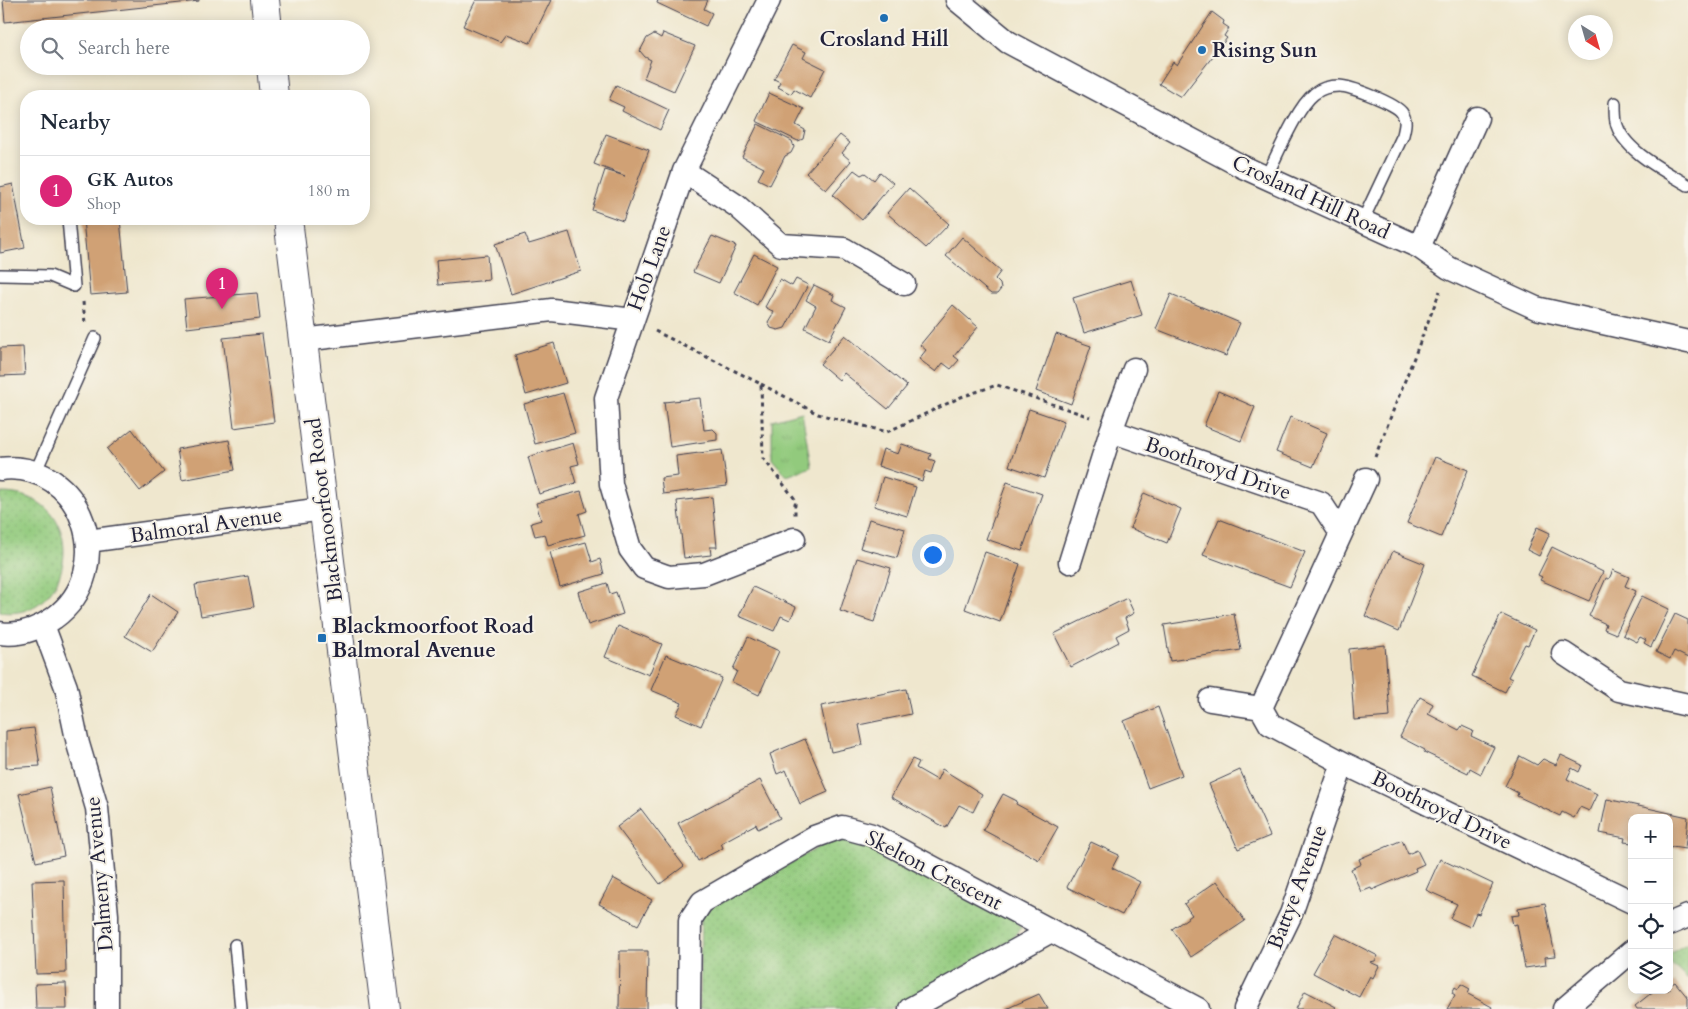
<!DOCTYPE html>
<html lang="en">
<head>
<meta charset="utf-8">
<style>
	body { margin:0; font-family:Cardo,serif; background:#f6f6f7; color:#1f2937 }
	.controls { position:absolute; right:15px; bottom:15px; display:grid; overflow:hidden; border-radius:10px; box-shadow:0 2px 12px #0003 }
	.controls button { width:45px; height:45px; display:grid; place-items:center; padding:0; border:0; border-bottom:1px solid #e0e1e3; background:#fff; color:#1f2937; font:25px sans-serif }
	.compass { position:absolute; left:1568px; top:15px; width:45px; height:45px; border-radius:50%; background:#fff; box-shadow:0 2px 12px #0003; rotate:143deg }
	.you { position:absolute; left:932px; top:554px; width:18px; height:18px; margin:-12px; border:4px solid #fff; border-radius:50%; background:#1a73e8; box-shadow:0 0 0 8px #1a73e833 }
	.badge { display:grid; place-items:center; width:32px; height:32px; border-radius:50%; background:#db2777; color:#fff; font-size:16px; font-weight:700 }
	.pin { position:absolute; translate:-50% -41px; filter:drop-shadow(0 1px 2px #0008) }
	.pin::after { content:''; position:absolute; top:26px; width:18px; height:15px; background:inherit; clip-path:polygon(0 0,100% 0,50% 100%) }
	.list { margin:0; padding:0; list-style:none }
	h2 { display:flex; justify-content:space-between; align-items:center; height:65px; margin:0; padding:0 20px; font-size:21px }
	h2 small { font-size:16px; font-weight:400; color:#747a83 }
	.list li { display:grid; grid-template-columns:32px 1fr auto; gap:15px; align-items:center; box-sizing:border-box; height:70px; padding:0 20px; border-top:1px solid #e0e1e3 }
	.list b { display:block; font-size:19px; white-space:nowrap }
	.list p { margin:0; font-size:16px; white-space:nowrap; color:#747a83 }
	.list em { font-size:16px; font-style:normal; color:#747a83 }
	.icon { flex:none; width:28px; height:28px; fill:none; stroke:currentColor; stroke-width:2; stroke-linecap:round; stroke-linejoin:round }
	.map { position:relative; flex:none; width:1688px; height:1009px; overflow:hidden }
	.search { position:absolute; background:#fff; box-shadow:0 2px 12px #0003; left:20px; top:20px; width:350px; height:55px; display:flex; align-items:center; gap:12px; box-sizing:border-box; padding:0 18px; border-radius:28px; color:#747a83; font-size:19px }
	.panel { position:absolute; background:#fff; box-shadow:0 2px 12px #0003; left:20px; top:90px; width:350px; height:135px; border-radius:20px }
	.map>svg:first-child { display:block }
</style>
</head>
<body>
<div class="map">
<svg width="1688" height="1009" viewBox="0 0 1688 1009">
	<defs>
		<pattern id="grass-dots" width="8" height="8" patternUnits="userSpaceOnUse" patternTransform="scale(1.25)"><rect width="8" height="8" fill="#92ca7d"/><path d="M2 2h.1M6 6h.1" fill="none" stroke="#7ead6d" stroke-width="1.8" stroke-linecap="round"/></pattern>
		<pattern id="park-tufts" width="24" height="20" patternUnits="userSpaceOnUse" patternTransform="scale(1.25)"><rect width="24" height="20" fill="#92ca7d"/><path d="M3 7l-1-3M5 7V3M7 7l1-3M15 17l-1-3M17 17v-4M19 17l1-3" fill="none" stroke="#7ead6d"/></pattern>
	</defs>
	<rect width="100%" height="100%" fill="#f7f3e8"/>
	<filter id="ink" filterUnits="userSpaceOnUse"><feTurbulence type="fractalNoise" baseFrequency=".02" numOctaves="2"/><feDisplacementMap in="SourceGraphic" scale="10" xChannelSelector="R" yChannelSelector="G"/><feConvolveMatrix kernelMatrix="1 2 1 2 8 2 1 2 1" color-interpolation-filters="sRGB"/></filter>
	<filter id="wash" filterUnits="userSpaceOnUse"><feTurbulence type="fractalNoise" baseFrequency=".0096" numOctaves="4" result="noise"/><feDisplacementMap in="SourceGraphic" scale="20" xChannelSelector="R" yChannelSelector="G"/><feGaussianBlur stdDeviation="1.12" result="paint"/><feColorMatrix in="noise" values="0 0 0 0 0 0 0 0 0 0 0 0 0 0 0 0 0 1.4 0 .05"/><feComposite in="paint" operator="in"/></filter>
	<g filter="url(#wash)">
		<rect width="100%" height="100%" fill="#efe7ce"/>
		<!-- grass -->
		<path fill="url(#grass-dots)" stroke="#5a765c" d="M 0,493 C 95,492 75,624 0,612 Z
			M 837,837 L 856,837 L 1014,918 L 1021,928 L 1013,939 L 890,1009 L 699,1009 L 701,916 L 710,908 Z
			M 1688,943 L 1688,980 L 1669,962 L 1669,954 Z"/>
		<!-- park -->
		<path fill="url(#park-tufts)" stroke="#5a765c" d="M 802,412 L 811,467 L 787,476 L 772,459 L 772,420 Z"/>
		<g id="blocks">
			<!-- building -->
			<path fill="#d0a175" d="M 3,0 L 199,0 L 199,1 L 5,22 Z
				M 476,0 L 551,0 L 530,43 L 506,34 L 500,42 L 463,26 Z
				M 658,0 L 708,0 L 704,9 L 712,13 L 706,26 L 657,3 Z
				M 1212,12 L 1224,21 L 1223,24 L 1229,28 L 1224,36 L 1227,38 L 1181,97 L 1159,84 L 1173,62 L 1177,65 Z
				M 663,33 L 695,46 L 674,91 L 644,78 L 651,60 L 645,57 L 640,51 L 647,38 L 654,34 L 661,38 Z
				M 792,45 L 806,52 L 803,58 L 825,69 L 810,98 L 794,89 L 791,94 L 778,87 L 780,82 L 774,79 Z
				M 616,85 L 669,110 L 660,130 L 622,111 L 624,107 L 609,100 Z
				M 769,93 L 804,109 L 796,125 L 805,130 L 803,139 L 798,141 L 756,121 Z
				M 758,124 L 792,141 L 794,147 L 791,153 L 785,156 L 770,185 L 758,179 L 764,168 L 742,157 Z
				M 606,134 L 649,150 L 623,221 L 592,210 L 605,170 L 625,176 L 594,164 Z
				M 840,135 L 850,143 L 842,153 L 851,161 L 826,190 L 806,173 Z
				M 854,170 L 861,175 L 865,173 L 874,180 L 880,172 L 893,183 L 862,220 L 833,195 Z
				M 13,184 L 25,248 L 0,253 L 0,187 Z
				M 909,188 L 949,224 L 926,248 L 887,213 Z
				M 83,219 L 120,219 L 127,292 L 90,295 Z
				M 569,232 L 581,271 L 511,294 L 495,244 L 525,234 L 529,244 Z
				M 712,236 L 736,246 L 719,283 L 693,272 Z
				M 962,237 L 1001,271 L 995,279 L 1000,284 L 1001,289 L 997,294 L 991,294 L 946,256 Z
				M 754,254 L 777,266 L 757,305 L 734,292 Z
				M 487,255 L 489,280 L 438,285 L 436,260 Z
				M 780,279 L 792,286 L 796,279 L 808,285 L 785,328 L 778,330 L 771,328 L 768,322 L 774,312 L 765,307 Z
				M 1131,280 L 1142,315 L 1084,333 L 1073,298 Z
				M 814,285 L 834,295 L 832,300 L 846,307 L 829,340 L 805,328 L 816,306 L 806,300 Z
				M 257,293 L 260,319 L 187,328 L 184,299 Z
				M 1171,294 L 1240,323 L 1226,356 L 1156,329 Z
				M 953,305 L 978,327 L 954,356 L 959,360 L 951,369 L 943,363 L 936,372 L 919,359 L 926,350 L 920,345 Z
				M 262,334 L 274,422 L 234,428 L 223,338 Z
				M 1056,334 L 1091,346 L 1071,404 L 1036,391 Z
				M 845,335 L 907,386 L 888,409 L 844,373 L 839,380 L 820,364 Z
				M 554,343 L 566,383 L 526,395 L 515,355 Z
				M 23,347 L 25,375 L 0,376 L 0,348 Z
				M 1218,391 L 1255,407 L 1241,441 L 1204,426 Z
				M 563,393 L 575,433 L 535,444 L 524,404 Z
				M 700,398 L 704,430 L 713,429 L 717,433 L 717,440 L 670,447 L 664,402 Z
				M 1029,409 L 1064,421 L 1044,478 L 1009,466 Z
				M 1290,417 L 1327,433 L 1313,467 L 1276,452 Z
				M 132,429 L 164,472 L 140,491 L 107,449 Z
				M 229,440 L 235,470 L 182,480 L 177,449 Z
				M 573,443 L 579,464 L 571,466 L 576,483 L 539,494 L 528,457 Z
				M 902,444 L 931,454 L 929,459 L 935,461 L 931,473 L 925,471 L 922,481 L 878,466 L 883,449 L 898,454 Z
				M 722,450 L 727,486 L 663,494 L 661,478 L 678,476 L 676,456 Z
				M 1435,457 L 1468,470 L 1441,537 L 1407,523 Z
				M 883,477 L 916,487 L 907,516 L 874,506 Z
				M 1007,482 L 1042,494 L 1022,551 L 986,539 Z
				M 581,491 L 587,511 L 579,514 L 585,535 L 548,545 L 545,534 L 535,536 L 531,523 L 541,520 L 536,503 Z
				M 1144,493 L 1181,509 L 1167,543 L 1130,528 Z
				M 712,497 L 717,547 L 710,547 L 711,555 L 684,558 L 677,501 Z
				M 869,519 L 905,529 L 897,558 L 860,548 Z
				M 1219,519 L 1305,552 L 1290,587 L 1203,555 Z
				M 1537,527 L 1550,533 L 1539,556 L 1527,550 Z
				M 586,542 L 592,562 L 600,559 L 604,574 L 560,587 L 550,552 Z
				M 1552,547 L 1603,572 L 1589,601 L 1540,580 L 1542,577 L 1538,575 Z
				M 1393,551 L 1425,564 L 1399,631 L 1365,616 Z
				M 985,552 L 1020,564 L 1000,622 L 965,609 Z
				M 857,558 L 891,568 L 874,622 L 840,611 Z
				M 1613,570 L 1629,577 L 1625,586 L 1636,591 L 1616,634 L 1604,629 L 1606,624 L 1589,616 L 1606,578 L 1609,579 Z
				M 248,576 L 254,607 L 201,616 L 195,585 Z
				M 607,583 L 610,594 L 616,592 L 623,614 L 588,625 L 578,592 Z
				M 753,587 L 796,607 L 790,620 L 781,616 L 774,631 L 739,616 Z
				M 151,594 L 178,612 L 152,652 L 125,636 Z
				M 1642,596 L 1669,609 L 1651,647 L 1644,643 L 1646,640 L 1640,637 L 1637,642 L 1623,635 Z
				M 1127,598 L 1134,613 L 1125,618 L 1129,629 L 1116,636 L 1119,642 L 1071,667 L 1054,634 Z
				M 1234,614 L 1241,650 L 1170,661 L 1164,625 Z
				M 1501,614 L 1535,630 L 1528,645 L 1525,644 L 1508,677 L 1512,679 L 1505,692 L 1472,676 Z
				M 1675,614 L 1688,620 L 1688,658 L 1674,651 L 1670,659 L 1656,652 Z
				M 618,626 L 662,644 L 649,675 L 605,657 Z
				M 748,637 L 779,651 L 759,695 L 732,682 L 737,671 L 733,669 Z
				M 1385,645 L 1390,717 L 1354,720 L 1349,649 Z
				M 666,655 L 722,678 L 701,726 L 676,715 L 682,703 L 651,690 Z
				M 906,689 L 911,714 L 859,725 L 863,745 L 831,752 L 821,706 Z
				M 1420,697 L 1433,704 L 1428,714 L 1459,730 L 1462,726 L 1473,731 L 1471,736 L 1494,747 L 1481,774 L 1470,768 L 1468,773 L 1424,752 L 1425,750 L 1400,737 Z
				M 1158,707 L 1182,775 L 1148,788 L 1124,721 Z
				M 34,728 L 40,766 L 6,768 L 6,731 Z
				M 805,739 L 828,792 L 800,804 L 786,770 L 777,774 L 770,754 Z
				M 1561,755 L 1582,765 L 1579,772 L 1572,768 L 1567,779 L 1597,794 L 1589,811 L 1580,807 L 1574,818 L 1562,812 L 1560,816 L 1517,796 L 1518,793 L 1505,786 L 1520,756 L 1537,765 L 1543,759 L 1556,765 Z
				M 912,759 L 919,762 L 916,768 L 937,780 L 942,769 L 982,794 L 973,812 L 959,805 L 946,828 L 891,797 Z
				M 1240,770 L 1270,836 L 1238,849 L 1209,784 Z
				M 760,780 L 780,818 L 758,829 L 756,824 L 721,843 L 723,848 L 698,861 L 678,823 Z
				M 50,787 L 64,856 L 36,862 L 19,794 Z
				M 1003,794 L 1017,801 L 1016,804 L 1058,827 L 1039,860 L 983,830 Z
				M 1607,799 L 1688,817 L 1685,849 L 1672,847 L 1669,850 L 1669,818 L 1632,818 L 1632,843 L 1624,842 L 1625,838 L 1600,833 Z
				M 641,809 L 684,866 L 660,884 L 617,827 Z
				M 1402,840 L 1408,854 L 1417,850 L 1424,864 L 1415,868 L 1416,871 L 1372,890 L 1371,888 L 1361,892 L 1351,869 L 1361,864 L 1359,859 Z
				M 1091,842 L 1119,855 L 1112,868 L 1140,882 L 1122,915 L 1067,887 Z
				M 1440,859 L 1493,884 L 1479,914 L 1476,913 L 1470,927 L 1450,918 L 1457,904 L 1426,890 Z
				M 613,878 L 652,900 L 638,925 L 599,904 Z
				M 64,880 L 66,973 L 36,974 L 32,881 Z
				M 1217,881 L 1245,921 L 1191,957 L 1172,929 L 1192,915 L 1184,904 Z
				M 1545,903 L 1555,956 L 1545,957 L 1546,965 L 1525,968 L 1517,924 L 1513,925 L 1511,916 L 1519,915 L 1518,908 Z
				M 1335,934 L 1378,956 L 1375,961 L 1370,962 L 1379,966 L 1373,978 L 1370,976 L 1359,997 L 1313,973 Z
				M 620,951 L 648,951 L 647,1009 L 619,1009 Z
				M 1675,982 L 1688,998 L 1688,1009 L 1637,1009 L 1635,1006 L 1655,990 L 1669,990 L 1669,986 Z
				M 66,983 L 67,1009 L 36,1009 L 35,984 Z
				M 1461,984 L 1470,989 L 1468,994 L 1492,1007 L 1491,1009 L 1447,1009 L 1455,995 L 1452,993 L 1455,987 L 1458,989 Z
				M 1305,991 L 1336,1007 L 1334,1009 L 1296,1009 Z
				M 1039,994 L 1048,1009 L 1006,1009 Z"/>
		</g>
	</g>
	<g filter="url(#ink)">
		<use href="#blocks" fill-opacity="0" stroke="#414051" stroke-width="1"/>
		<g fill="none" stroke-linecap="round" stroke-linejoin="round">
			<!-- service casing -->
			<g stroke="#414051" stroke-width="14">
				<path id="service" d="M 1615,103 C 1615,109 1615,116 1616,122 C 1622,150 1665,171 1688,185
					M 1266,177 C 1277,156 1297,107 1314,94 C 1321,88 1330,86 1339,86 C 1350,86 1397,104 1402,113 C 1407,120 1405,126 1403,135 L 1362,222
					M 0,275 L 50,276 L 74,286 L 68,219
					M 35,473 L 95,338
					M 235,945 L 241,1009"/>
			</g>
			<!-- minor casing -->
			<g stroke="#414051" stroke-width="25">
				<path id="minor" d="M 957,0 L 1008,42 L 1243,167 L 1419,247 L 1449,268 L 1536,308 L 1688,342
					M 684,171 L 737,206 L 781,245 L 844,249 L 904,284
					M 1419,247 L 1477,118
					M 633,320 L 606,398 L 611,484 L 630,549 L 644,568 L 669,577 L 704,574 L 794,539
					M 303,340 L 552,310 L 633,320 L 684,171 L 769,0
					M 1111,431 L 1321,503 L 1340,532
					M 0,469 C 83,459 120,570 54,618 C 38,629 19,636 0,633
					M 88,541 L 323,509
					M 1070,562 L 1111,431 L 1134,369
					M 43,625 L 66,687 L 78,744 L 97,808 L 107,915 L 107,1009
					M 1563,653 L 1619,690 L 1688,705
					M 1210,700 L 1261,708 L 1270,724 L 1343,763 L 1632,902
					M 1261,708 L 1366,479
					M 1669,924 L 1688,916
					M 689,1009 L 690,920 L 702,902 L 814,837 L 842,827 L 872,835 L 1198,1009
					M 910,1009 L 1051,931
					M 1245,1009 L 1291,914 L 1343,763
					M 1564,1009 L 1632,951"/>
			</g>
			<!-- tertiary casing -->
			<g stroke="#414051" stroke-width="30">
				<path id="tertiary" d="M 265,0 L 268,29
					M 271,66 L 274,96
					M 288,219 L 385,1009"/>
			</g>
			<!-- path -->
			<path stroke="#414051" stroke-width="3" stroke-dasharray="4 4" stroke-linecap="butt" d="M 83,302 L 85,323
				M 655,331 L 761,384 L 763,458 L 795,499 L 795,516
				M 761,384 L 818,414 L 887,432 L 961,397 L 997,385 L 1090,417
				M 1375,457 L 1440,291"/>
			<!-- service -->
			<use href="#service" stroke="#fff" stroke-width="11"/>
			<!-- minor -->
			<use href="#minor" stroke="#fff" stroke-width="22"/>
			<!-- tertiary -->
			<use href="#tertiary" stroke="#fff" stroke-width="28"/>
		</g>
	</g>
	<!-- markers -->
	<g fill="#1f6fb2" stroke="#f7f3e8" stroke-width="2">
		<circle cx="884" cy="18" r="5"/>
		<circle cx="1202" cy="50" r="5"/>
		<rect x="317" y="633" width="10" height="10" rx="2.5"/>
	</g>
	<g text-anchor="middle" stroke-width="4" stroke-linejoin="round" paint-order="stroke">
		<!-- poi labels -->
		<g font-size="21" font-weight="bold" fill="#22223b" stroke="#f7f3e8" text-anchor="start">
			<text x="884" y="46" text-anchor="middle">Crosland Hill</text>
			<text x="1212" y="57">Rising Sun</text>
			<text x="332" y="633">Blackmoorfoot Road<tspan x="332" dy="24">Balmoral Avenue</tspan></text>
		</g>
		<!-- street labels -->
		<g font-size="21" fill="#22223b" stroke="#f7f3e8">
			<text transform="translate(1311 197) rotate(25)" y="7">Crosland Hill Road</text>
			<text transform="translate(649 268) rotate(-70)" y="7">Hob Lane</text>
			<text transform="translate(1218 468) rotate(19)" y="7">Boothroyd Drive</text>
			<text transform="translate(324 510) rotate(-97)" y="7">Blackmoorfoot Road</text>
			<text transform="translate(206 525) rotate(-8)" y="7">Balmoral Avenue</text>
			<text transform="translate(1442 810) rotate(26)" y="7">Boothroyd Drive</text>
			<text transform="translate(934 870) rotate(27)" y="7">Skelton Crescent</text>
			<text transform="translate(99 874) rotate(-95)" y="7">Dalmeny Avenue</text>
			<text transform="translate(1297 887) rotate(-69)" y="7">Battye Avenue</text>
		</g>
	</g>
</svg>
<div class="controls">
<button>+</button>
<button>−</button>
<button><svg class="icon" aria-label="locate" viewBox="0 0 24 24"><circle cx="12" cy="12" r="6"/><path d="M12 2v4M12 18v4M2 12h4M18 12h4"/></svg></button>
<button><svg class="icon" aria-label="layers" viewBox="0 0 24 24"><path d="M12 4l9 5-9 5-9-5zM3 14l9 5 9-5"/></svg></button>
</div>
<svg class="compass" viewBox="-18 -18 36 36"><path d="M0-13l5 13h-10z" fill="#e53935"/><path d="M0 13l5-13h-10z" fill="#747a83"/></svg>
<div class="you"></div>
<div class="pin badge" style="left:222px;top:309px">1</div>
<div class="search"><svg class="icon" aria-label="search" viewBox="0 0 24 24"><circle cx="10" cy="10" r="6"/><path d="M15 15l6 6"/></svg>Search here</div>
<section class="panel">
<h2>Nearby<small></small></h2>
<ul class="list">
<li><span class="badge">1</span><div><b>GK Autos</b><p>Shop</p></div><em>180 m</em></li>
</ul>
</section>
</div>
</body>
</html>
